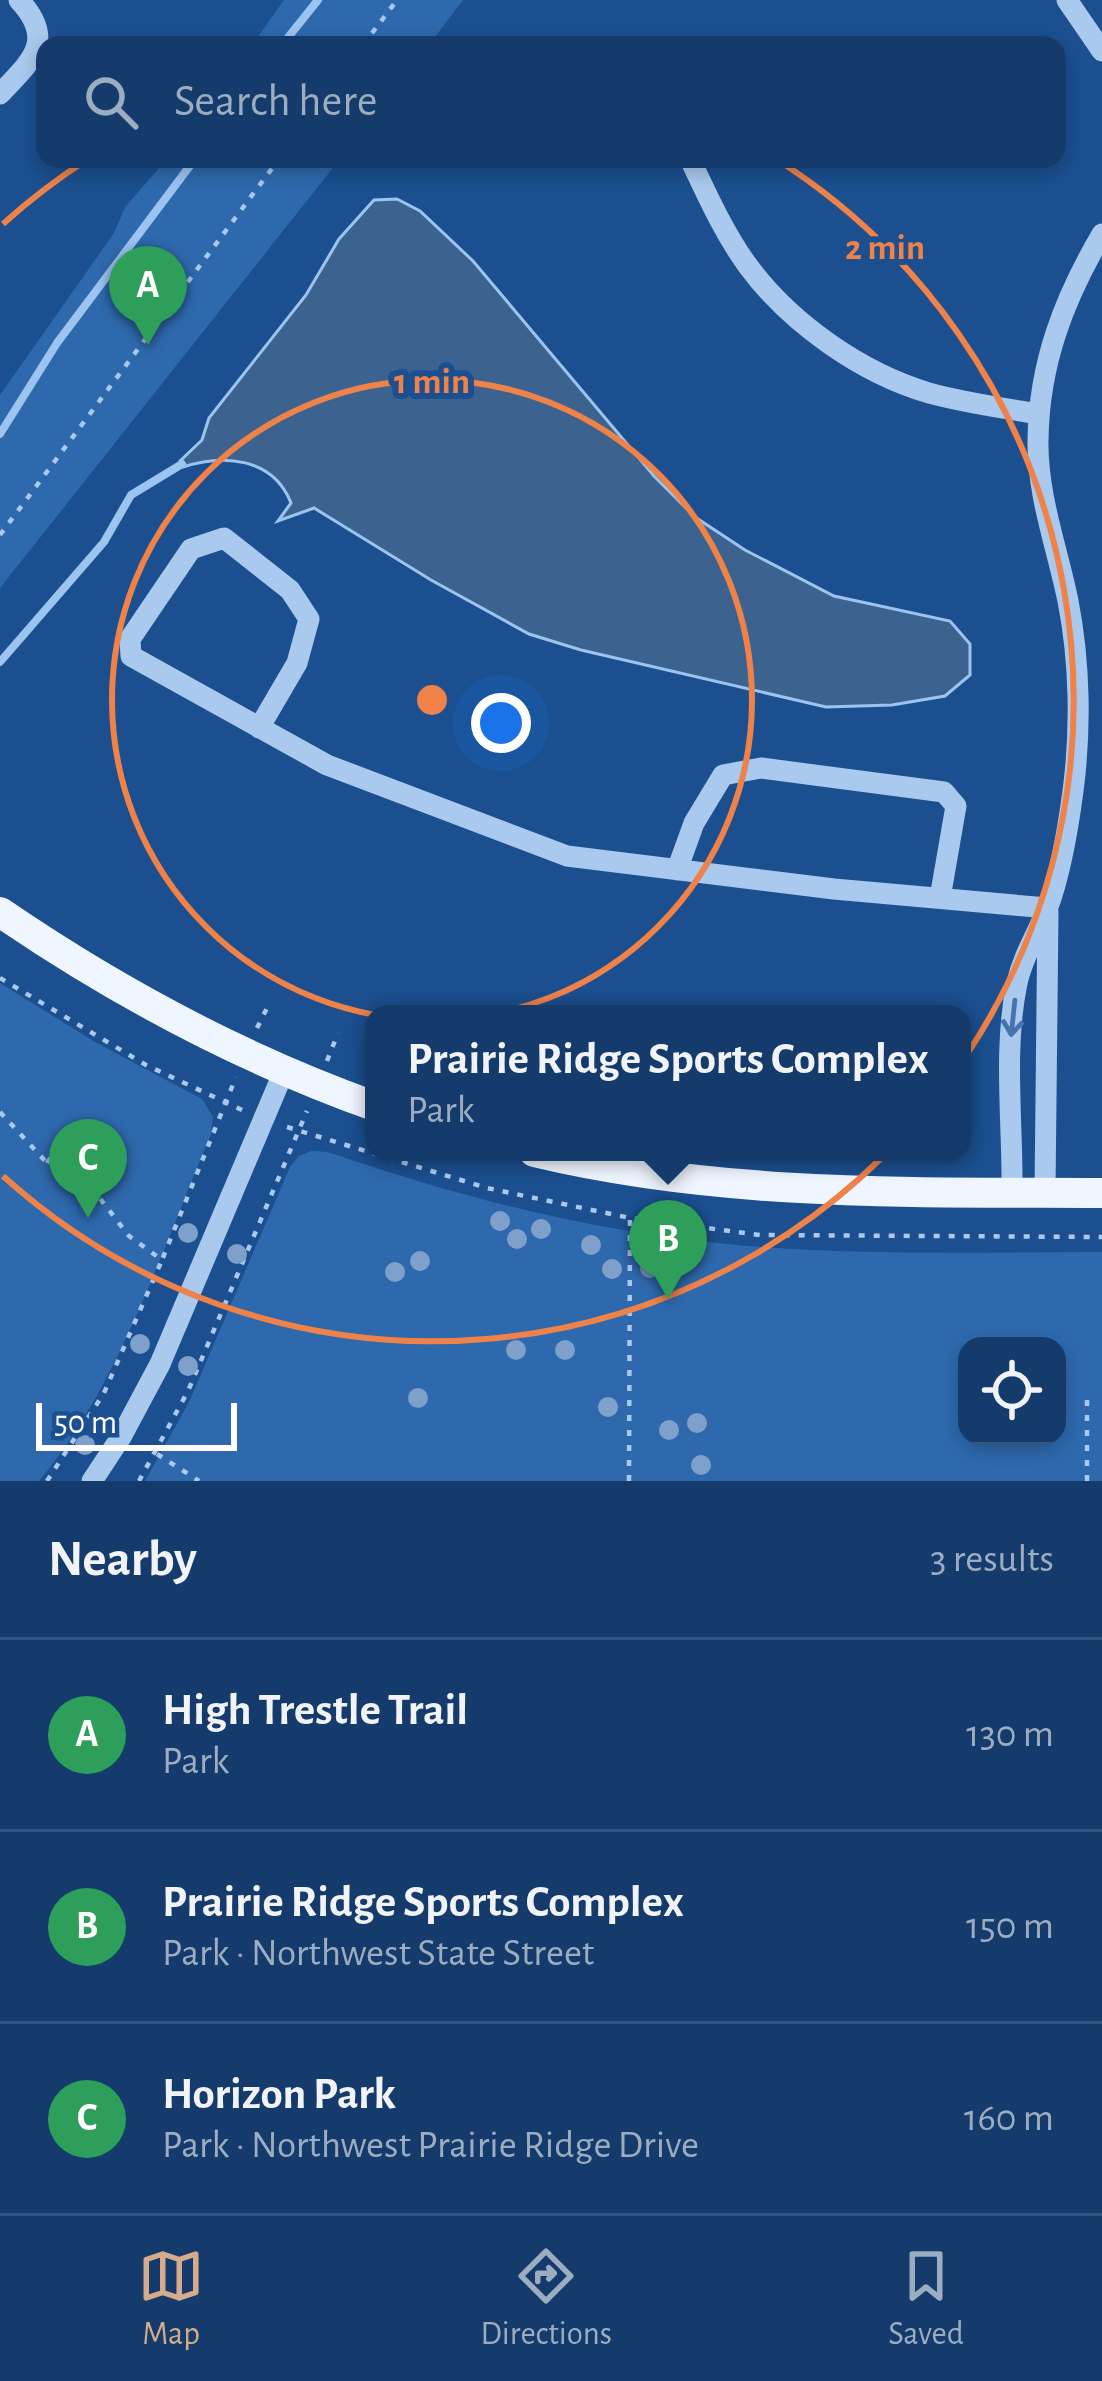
<!DOCTYPE html>
<html lang="en">
<head>
<meta charset="utf-8">
<style>
	body { margin:0; font-family:"Alegreya Sans",sans-serif; background:#214673; color:#f1f3f6 }
	.controls { position:absolute; right:36px; bottom:36px; display:grid; overflow:hidden; border-radius:24px; box-shadow:0 6px 18px #0003 }
	.controls button { width:108px; height:108px; display:grid; place-items:center; padding:0; border:0; border-bottom:3px solid #33557e; background:#143b6b; color:#f1f3f6; font:60px sans-serif }
	.scale { position:absolute; left:36px; bottom:30px; width:201px; box-sizing:border-box; padding-left:12px; border:6px solid #fff; border-top:0; font-size:33px; line-height:42px; white-space:nowrap; color:#fff; -webkit-text-stroke:9px #1b4f8f; paint-order:stroke }
	.you { position:absolute; left:501px; top:723px; width:42px; height:42px; margin:-30px; border:9px solid #fff; border-radius:50%; background:#1a73e8; box-shadow:0 0 0 18px #1a73e833 }
	.badge { display:grid; place-items:center; width:78px; height:78px; border-radius:50%; background:#d6ab8b; color:#fff; font-size:39px; font-weight:700 }
	.pin { position:absolute; translate:-50% -99px; filter:drop-shadow(0 3px 6px #0008) }
	.pin::after { content:''; position:absolute; top:63px; width:42px; height:36px; background:inherit; clip-path:polygon(0 0,100% 0,50% 100%) }
	.popup { position:absolute; left:365px; top:1005px; width:606px; height:156px; box-sizing:border-box; display:grid; place-content:center; border-radius:24px; background:#143b6b; filter:drop-shadow(0 3px 9px #0005); font-size:39px; white-space:nowrap; color:#9dadc1 }
	.popup b { font-size:45px; color:#f1f3f6 }
	.popup::after { content:''; position:absolute; left:50%; top:100%; margin-left:-24px; border:24px solid transparent; border-top-color:#143b6b }
	.list { margin:0; padding:0; list-style:none }
	h2 { display:flex; justify-content:space-between; align-items:center; height:156px; margin:0; padding:0 48px; font-size:51px }
	h2 small { font-size:39px; font-weight:400; color:#9dadc1 }
	.list li { display:grid; grid-template-columns:78px 1fr auto; gap:36px; align-items:center; box-sizing:border-box; height:192px; padding:0 48px; border-top:3px solid #33557e }
	.list b { display:block; font-size:45px; white-space:nowrap }
	.list p { margin:0; font-size:39px; white-space:nowrap; color:#9dadc1 }
	.list em { font-size:39px; font-style:normal; color:#9dadc1 }
	.icon { flex:none; width:66px; height:66px; fill:none; stroke:currentColor; stroke-width:2; stroke-linecap:round; stroke-linejoin:round }
	.map { position:relative; flex:none; width:1102px; height:1481px; overflow:hidden }
	.search { position:absolute; background:#143b6b; box-shadow:0 6px 18px #0003; left:36px; right:36px; top:36px; height:132px; display:flex; align-items:center; gap:30px; box-sizing:border-box; padding:0 42px; border-radius:24px; color:#9dadc1; font-size:45px }
	.sheet { height:732px; background:#143b6b }
	nav { display:flex; justify-content:space-around; align-items:center; box-sizing:border-box; height:168px; border-top:3px solid #33557e; background:#143b6b; font-size:33px; color:#9dadc1 }
	nav a { display:grid; justify-items:center; gap:6px }
	nav .on { color:#d6ab8b }
	.map>svg:first-child { display:block }
</style>
</head>
<body>
<div class="map">
<svg width="1102" height="1481" viewBox="0 0 1102 1481">
	<rect width="100%" height="100%" fill="#1b4f8f"/>
	<!-- green -->
	<path fill="#2e69ad" fill-rule="evenodd" d="M 284,0 L 463,0 L 429,45 L 252,45 Z
		M 167,159 L 340,159 L 0,588 L 0,395 L 114,233 L 125,207 Z
		M 0,983 L 95,1042 L 202,1099 L 213,1117 L 211,1134 C 163,1247 118,1388 39,1481 L 0,1481 Z
		M 311,1151 L 328,1152 C 461,1198 596,1232 737,1245 C 858,1256 981,1252 1102,1252 L 1102,1481 L 145,1481 L 189,1402 L 290,1167 L 299,1156 ZM 967,1346 L 1057,1346 L 1057,1436 L 967,1436 Z"/>
	<!-- water -->
	<path fill="#3c6290" stroke="#9cc4f0" stroke-width="3" d="M 397,199 L 420,211 L 473,261 L 654,476 L 695,517 L 745,550 L 834,596 L 950,621 L 970,644 L 970,675 L 945,696 L 892,705 L 826,707 L 581,650 L 529,634 L 431,580 L 314,508 L 278,521 L 291,503 C 273,457 223,454 183,467 L 180,461 L 202,440 L 209,418 L 306,295 L 339,239 L 374,200 Z"/>
	<g fill="none" stroke-linecap="round" stroke-linejoin="round">
		<!-- stream -->
		<path stroke="#9cc4f0" stroke-width="8" d="M 282,45 L 318,0
			M 0,434 L 57,343 L 195,159
			M 0,662 L 104,542 L 131,495 L 182,464"/>
		<!-- path -->
		<path stroke="#a9c9ee" stroke-width="4.5" stroke-dasharray="6 9" stroke-linecap="butt" d="M 363,45 L 397,0
			M 0,535 L 279,159
			M 0,978 L 146,1065 L 242,1110
			M 257,1028 L 270,1002
			M 327,1061 L 338,1033
			M 0,1112 L 47,1163 L 88,1183 L 129,1236 L 162,1260 L 236,1077
			M 287,1127 L 487,1188 L 630,1218 L 760,1235 L 1102,1237
			M 47,1163 L 64,1138
			M 157,1454 L 199,1481
			M 47,1481 L 104,1393 L 162,1260
			M 139,1481 L 188,1391 L 307,1111
			M 629,1481 L 630,1218
			M 1087,1481 L 1087,1400"/>
		<!-- minor -->
		<path stroke="#a9c9ee" stroke-width="21" d="M 1067,0 L 1102,51
			M 0,94 C 31,61 57,41 19,0
			M 690,159 C 707,195 724,233 748,266 C 790,323 861,373 929,393 C 965,403 1003,408 1039,414
			M 259,728 L 297,663 L 309,619 L 290,590 L 224,538 L 191,549 L 130,639 L 131,656 L 327,765 L 567,856 L 834,889 L 1047,908
			M 677,870 L 694,823 L 723,775 L 761,768 L 944,792 L 956,806 L 940,898
			M 1012,1192 C 1013,1124 1003,1050 1017,983 C 1023,955 1038,933 1048,907 C 1061,872 1068,829 1073,791 C 1081,730 1080,662 1068,601 C 1057,547 1037,495 1038,440 C 1039,363 1064,299 1102,234
			M 1045,1192 L 1048,911
			M 92,1481 L 121,1437 L 160,1364 L 284,1071"/>
		<!-- major -->
		<path stroke="#f0f6ff" stroke-width="30" d="M 0,912 C 117,992 240,1058 374,1106
			M 534,1152 C 721,1197 911,1192 1102,1193"/>
	</g>
	<!-- trees -->
	<g fill="#7ea0ca">
		<circle cx="500" cy="1221" r="10"/>
		<circle cx="541" cy="1229" r="10"/>
		<circle cx="188" cy="1233" r="10"/>
		<circle cx="517" cy="1239" r="10"/>
		<circle cx="591" cy="1245" r="10"/>
		<circle cx="237" cy="1254" r="10"/>
		<circle cx="677" cy="1257" r="10"/>
		<circle cx="420" cy="1261" r="10"/>
		<circle cx="650" cy="1268" r="10"/>
		<circle cx="612" cy="1269" r="10"/>
		<circle cx="395" cy="1272" r="10"/>
		<circle cx="140" cy="1344" r="10"/>
		<circle cx="516" cy="1350" r="10"/>
		<circle cx="565" cy="1350" r="10"/>
		<circle cx="188" cy="1366" r="10"/>
		<circle cx="418" cy="1398" r="10"/>
		<circle cx="608" cy="1407" r="10"/>
		<circle cx="697" cy="1423" r="10"/>
		<circle cx="669" cy="1430" r="10"/>
		<circle cx="85" cy="1445" r="10"/>
		<circle cx="701" cy="1465" r="10"/>
	</g>
	<!-- one-way arrows -->
	<defs><path id="oneway-shaft" d="M-6 0H5M1.5-3L5.5 0L1.5 3" fill="none" stroke-width="1.6" stroke-linecap="round" stroke-linejoin="round" transform="scale(3)"/></defs>
	<use stroke="#4674ac" href="#oneway-shaft" transform="translate(1013 1018) rotate(96)"/>
	<!-- distance rings -->
	<g fill="none" stroke="#ee8249" stroke-width="6">
		<circle cx="432" cy="700" r="320"/>
		<path d="M3 224A641 641 0 0 1 88 159M776 159A641 641 0 1 1 3 1176"/>
	</g>
	<circle cx="432" cy="700" r="18" fill="#ee8249" stroke="#1b4f8f" stroke-width="6"/>
	<g font-size="36" text-anchor="middle" font-weight="bold" fill="#ee8249" stroke="#1b4f8f" stroke-width="12" stroke-linejoin="round" paint-order="stroke">
		<text x="885" y="259">2 min</text>
		<text x="432" y="393">1 min</text>
	</g>
</svg>
<div class="controls">
<button><svg class="icon" aria-label="locate" viewBox="0 0 24 24"><circle cx="12" cy="12" r="6"/><path d="M12 2v4M12 18v4M2 12h4M18 12h4"/></svg></button>
</div>
<div class="scale">50 m</div>
<div class="you"></div>
<div class="pin badge" style="left:148px;top:345px;background:#2e9e5b">A</div>
<div class="pin badge" style="left:668px;top:1299px;background:#2e9e5b">B</div>
<div class="popup"><b>Prairie Ridge Sports Complex</b>Park</div>
<div class="pin badge" style="left:88px;top:1218px;background:#2e9e5b">C</div>
<div class="search"><svg class="icon" aria-label="search" viewBox="0 0 24 24"><circle cx="10" cy="10" r="6"/><path d="M15 15l6 6"/></svg>Search here</div>
</div>
<section class="sheet">
<h2>Nearby<small>3 results</small></h2>
<ul class="list">
<li><span class="badge" style="background:#2e9e5b">A</span><div><b>High Trestle Trail</b><p>Park</p></div><em>130 m</em></li>
<li><span class="badge" style="background:#2e9e5b">B</span><div><b>Prairie Ridge Sports Complex</b><p>Park · Northwest State Street</p></div><em>150 m</em></li>
<li><span class="badge" style="background:#2e9e5b">C</span><div><b>Horizon Park</b><p>Park · Northwest Prairie Ridge Drive</p></div><em>160 m</em></li>
</ul>
</section>
<nav>
<a class="on"><svg class="icon" aria-label="map" viewBox="0 0 24 24"><path d="M3 6l6-2 6 2 6-2v14l-6 2-6-2-6 2zM9 4v14M15 6v14"/></svg>Map</a>
<a><svg class="icon" aria-label="directions" viewBox="0 0 24 24"><path d="M12 3l9 9-9 9-9-9zM9 14v-3h6M13 9l2 2-2 2"/></svg>Directions</a>
<a><svg class="icon" aria-label="saved" viewBox="0 0 24 24"><path d="M7 4h10v16l-5-4-5 4z"/></svg>Saved</a>
</nav>
</body>
</html>
